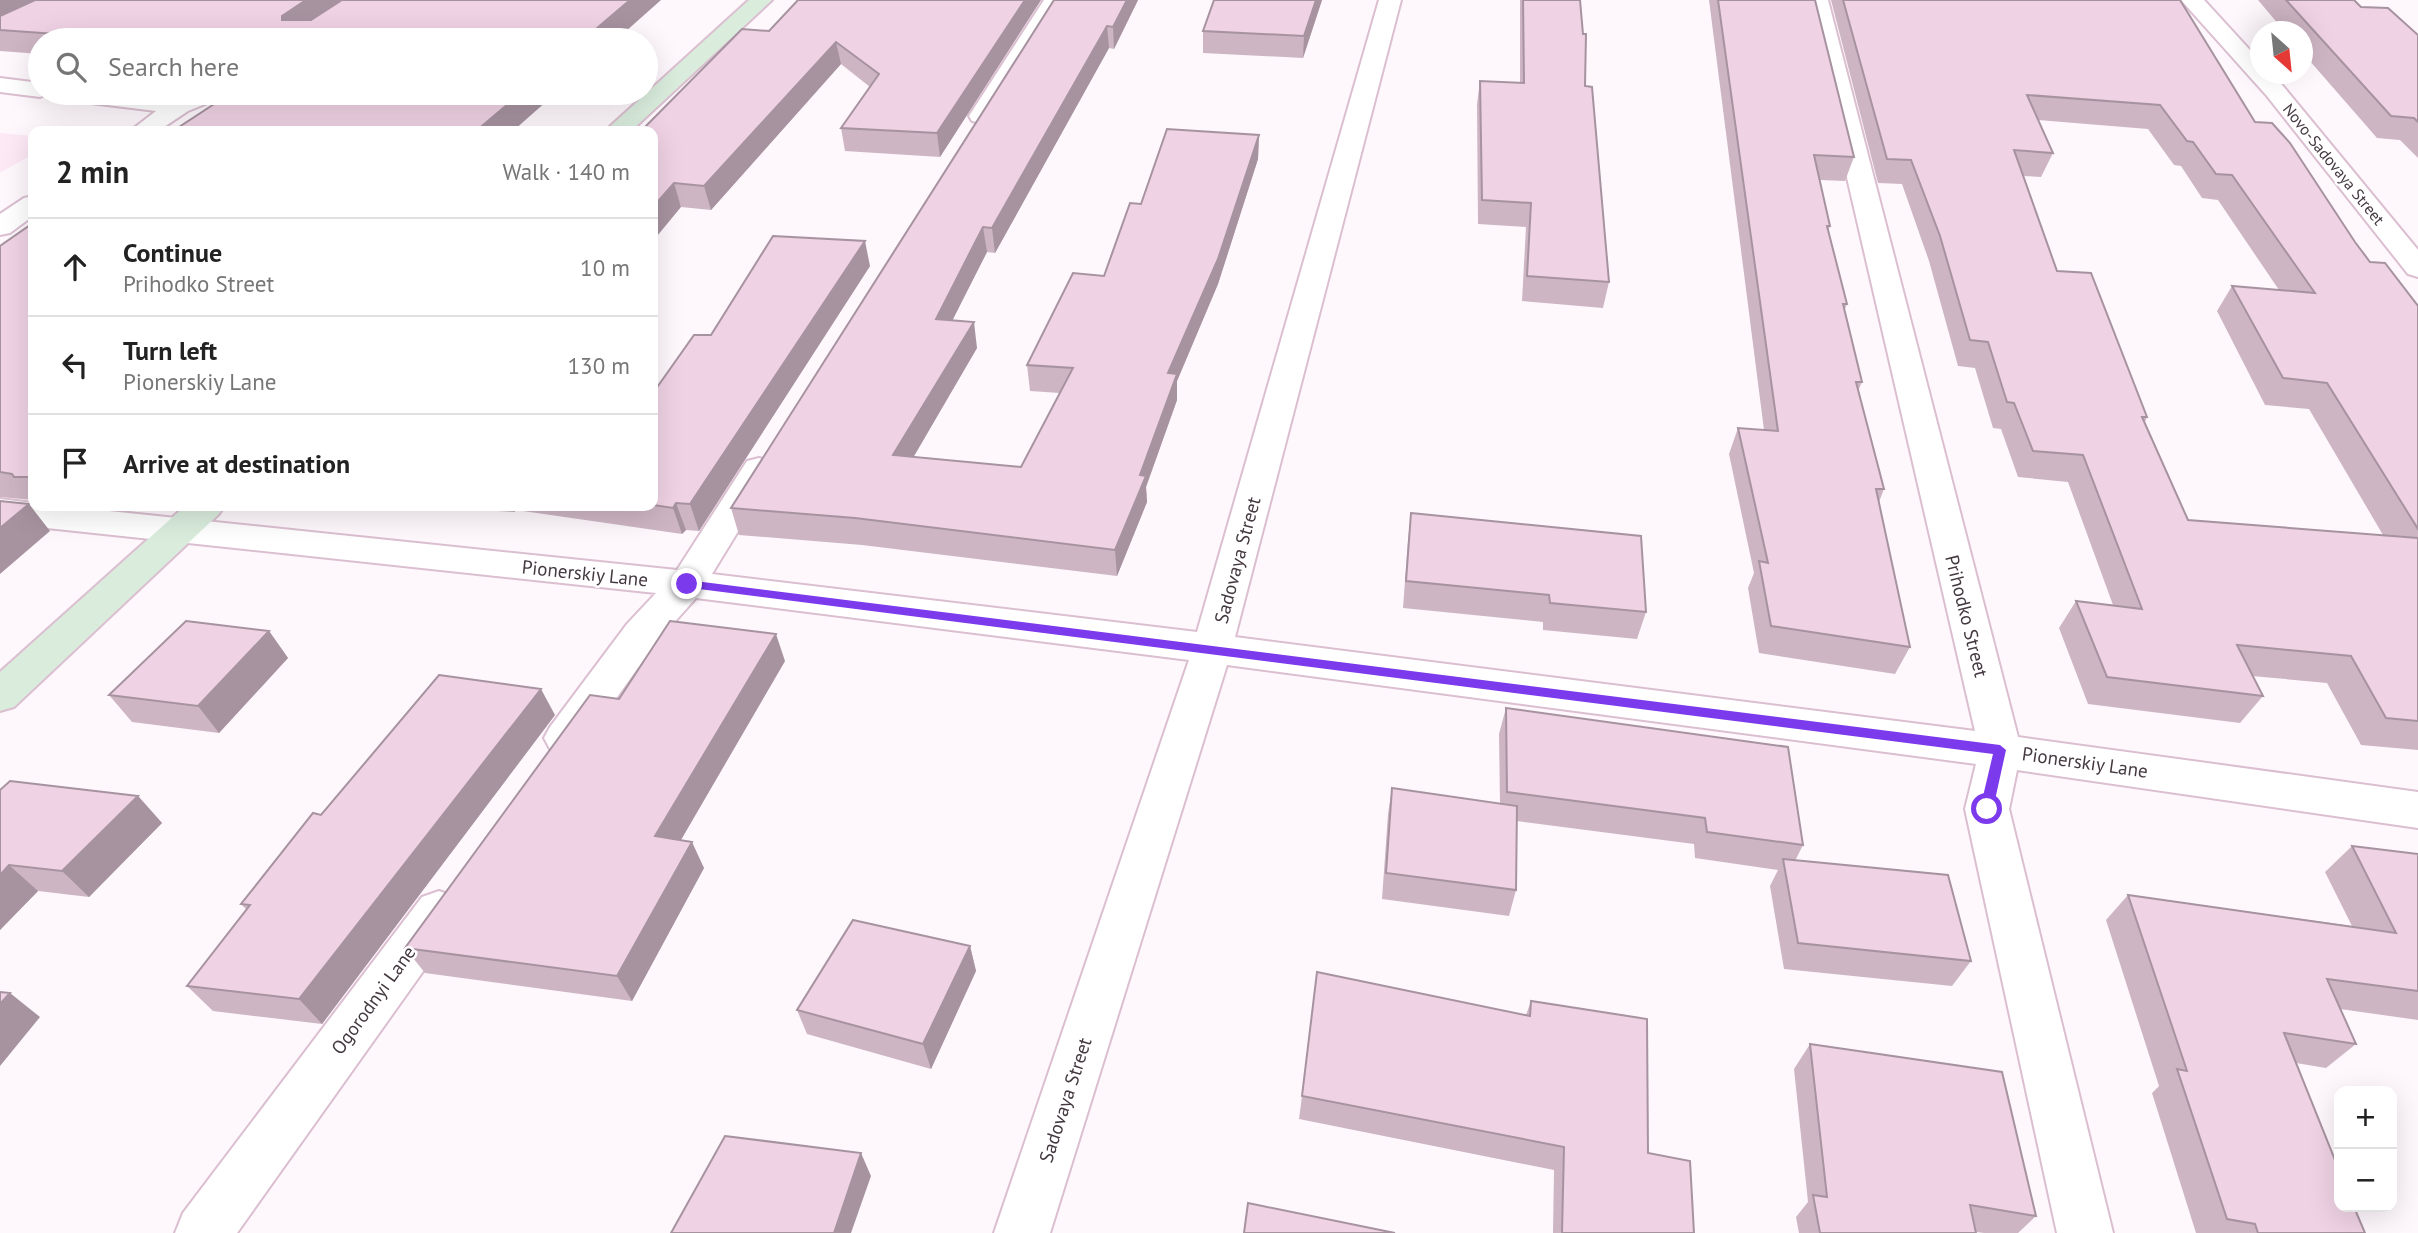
<!DOCTYPE html>
<html lang="en">
<head>
<meta charset="utf-8">
<style>
	body { margin:0; font-family:"PT Sans",sans-serif; background:#f6f6f6; color:#222 }
	.controls { position:absolute; right:21px; bottom:21px; display:grid; overflow:hidden; border-radius:14px; box-shadow:0 7px 28px #0002 }
	.controls button { width:63px; height:63px; display:grid; place-items:center; padding:0; border:0; border-bottom:2px solid #e0e0e0; background:#fff; color:#222; font:35px sans-serif }
	.compass { position:absolute; left:2250px; top:21px; width:63px; height:63px; border-radius:50%; background:#fff; box-shadow:0 7px 28px #0002; rotate:153deg }
	.stop { position:absolute; width:21px; height:21px; margin:-16px; border:5px solid #7c3aed; border-radius:50%; background:#fff }
	.stop.end { background:#7c3aed; border-color:#fff; box-shadow:0 2px 7px #0008 }
	.list { margin:0; padding:0; list-style:none }
	h2 { display:flex; justify-content:space-between; align-items:center; height:91px; margin:0; padding:0 28px; font-size:30px }
	h2 small { font-size:23px; font-weight:400; color:#767676 }
	.list li { display:grid; grid-template-columns:46px 1fr auto; gap:21px; align-items:center; box-sizing:border-box; height:98px; padding:0 28px; border-top:2px solid #e0e0e0 }
	.list b { display:block; font-size:26px; white-space:nowrap }
	.list p { margin:0; font-size:23px; white-space:nowrap; color:#767676 }
	.list em { font-size:23px; font-style:normal; color:#767676 }
	.icon { flex:none; width:38px; height:38px; fill:none; stroke:currentColor; stroke-width:2; stroke-linecap:round; stroke-linejoin:round }
	.map { position:relative; flex:none; width:2418px; height:1233px; overflow:hidden }
	.search { position:absolute; background:#fff; box-shadow:0 7px 28px #0002; left:28px; top:28px; width:630px; height:77px; display:flex; align-items:center; gap:18px; box-sizing:border-box; padding:0 24px; border-radius:38px; color:#767676; font-size:26px }
	.panel { position:absolute; background:#fff; box-shadow:0 7px 28px #0002; left:28px; top:126px; width:630px; height:385px; border-radius:14px }
	.map>svg:first-child { display:block }
</style>
</head>
<body>
<div class="map">
<svg width="2418" height="1233" viewBox="0 0 2418 1233">
	<rect width="100%" height="100%" fill="#fef8fc"/>
	<!-- built -->
	<path fill="#fde8f5" d="M 0,133 L 33,136 L 33,154 L 0,173 Z"/>
	<g fill="none" stroke-linecap="round" stroke-linejoin="round">
		<!-- street casing -->
		<g stroke="#dbbfd1" stroke-width="4">
			<path id="street" d="M 1044,0 L 1066,0 L 990,121 L 981,123 L 972,121 L 969,116 Z
				M 1379,0 L 1401,0 L 1235,637 L 1975,731 L 1806,0 L 1828,0 L 2018,737 L 2418,792 L 2418,828 L 2017,770 L 2009,809 L 2113,1233 L 2057,1233 L 1965,809 L 1976,764 L 1227,665 L 1050,1233 L 994,1233 L 1189,660 L 696,598 L 655,644 L 580,749 L 565,754 L 550,749 L 544,738 L 550,727 L 627,624 L 656,593 L 0,523 L 0,499 L 33,503 L 33,506 L 61,506 L 677,570 L 747,461 L 759,458 L 771,461 L 776,469 L 712,574 L 1197,632 Z
				M 2181,0 L 2204,0 L 2260,61 L 2260,74 L 2272,74 L 2283,86 L 2418,250 L 2418,277 L 2408,274 L 2267,96 Z
				M 0,78 L 40,83 L 40,93 L 50,93 L 40,97 L 0,92 Z
				M 54,93 L 126,93 L 177,99 L 191,93 L 224,93 L 220,98 L 188,111 L 158,131 L 130,131 L 156,111 L 66,100 L 58,98 Z
				M 33,196 L 33,216 L 10,233 L 0,235 L 0,214 L 24,198 Z
				M 439,891 L 456,897 L 462,911 L 456,925 L 237,1233 L 175,1233 L 183,1213 L 422,897 Z"/>
		</g>
		<!-- secondary casing -->
		<g stroke="#dbbfd1" stroke-width="4">
			<path id="secondary" d="M 749,0 L 772,0 L 631,131 L 605,131 Z
				M 185,506 L 224,506 L 219,514 L 14,707 L 0,711 L 0,672 Z"/>
		</g>
		<!-- street -->
		<use href="#street" fill="#fff" fill-rule="evenodd"/>
		<!-- secondary -->
		<use href="#secondary" fill="#daeddd" fill-rule="evenodd"/>
	</g>
	<!-- wall -->
	<path fill="#ceb5c4" fill-rule="evenodd" d="M 0,0 L 616,40 L 40,40 L 40,54 L 0,51 Z
		M 798,0 L 1041,0 L 940,157 L 845,151 L 841,128 L 870,87 L 841,64 L 711,210 L 681,207 L 653,131 L 769,31 Z
		M 1054,0 L 1138,0 L 1114,49 L 1109,48 L 995,253 L 987,252 L 952,320 L 977,348 L 913,457 L 1021,467 L 1060,393 L 1030,391 L 1027,365 L 1104,276 L 1141,204 L 1259,135 L 1258,159 L 1218,284 L 1177,381 L 1177,400 L 1146,487 L 1147,502 L 1117,576 L 862,545 L 739,535 L 731,508 Z
		M 1322,0 L 1303,58 L 1203,53 L 1203,31 Z
		M 1520,0 L 1580,0 L 1585,86 L 1609,282 L 1603,308 L 1522,301 L 1526,227 L 1478,224 L 1477,104 L 1480,81 L 1520,83 Z
		M 1709,0 L 1815,0 L 1854,157 L 1845,181 L 1820,180 L 1830,226 L 1828,231 L 1847,304 L 1844,311 L 1862,382 L 1858,391 L 1884,489 L 1879,502 L 1910,647 L 1895,674 L 1759,653 L 1748,588 L 1754,573 L 1729,454 L 1738,428 L 1764,430 Z
		M 1831,0 L 2180,0 L 2255,122 L 2370,262 L 2418,306 L 2418,750 L 2361,745 L 2327,683 L 2252,676 L 2263,696 L 2240,723 L 2088,704 L 2059,628 L 2076,601 L 2113,605 L 2068,482 L 2018,477 L 2001,429 L 1993,428 L 1975,368 L 1958,366 L 1929,261 L 1902,184 L 1878,183 ZM 2038,120 L 2148,129 L 2174,165 L 2181,166 L 2202,198 L 2218,200 L 2279,290 L 2232,286 L 2217,311 L 2265,405 L 2309,409 L 2383,535 L 2188,520 L 2145,422 L 2147,417 L 2057,271 L 2023,176 L 2041,177 L 2053,153 Z
		M 2258,0 L 2354,0 L 2361,7 L 2418,35 L 2418,158 L 2400,140 L 2377,138 L 2302,52 L 2302,32 L 2285,32 Z
		M 33,223 L 33,500 L 0,497 L 0,246 Z
		M 870,266 L 699,531 L 686,530 L 682,534 L 516,510 L 514,512 L 414,506 L 653,506 L 653,393 L 711,335 Z
		M 1411,513 L 1646,612 L 1637,639 L 1543,630 L 1543,622 L 1403,608 L 1408,540 Z
		M 269,631 L 288,658 L 219,733 L 132,722 L 109,695 Z
		M 785,661 L 681,840 L 704,868 L 632,1001 L 425,973 L 405,948 L 619,699 Z
		M 1506,708 L 1803,845 L 1795,861 L 1971,961 L 1952,986 L 1784,969 L 1770,886 L 1778,870 L 1695,858 L 1694,844 L 1517,821 L 1516,890 L 1509,916 L 1382,899 L 1388,814 L 1392,788 L 1500,804 L 1499,734 Z
		M 555,715 L 322,1024 L 213,1011 L 187,986 L 246,909 L 241,904 L 321,815 Z
		M 0,790 L 138,796 L 162,823 L 89,897 L 38,891 L 0,930 Z
		M 2352,846 L 2418,854 L 2418,1020 L 2340,1009 L 2356,1044 L 2326,1068 L 2296,1063 L 2365,1233 L 2196,1233 L 2152,1093 L 2159,1086 L 2106,920 L 2128,895 L 2352,926 L 2325,872 Z
		M 970,946 L 976,971 L 931,1069 L 807,1034 L 797,1010 Z
		M 1531,1001 L 1648,1153 L 1694,1233 L 1553,1233 L 1554,1170 L 1299,1119 L 1302,1096 L 1526,1015 Z
		M 1810,1044 L 2036,1216 L 2018,1233 L 1984,1233 L 1976,1232 L 1976,1233 L 1799,1233 L 1796,1217 L 1808,1202 L 1794,1069 Z"/>
	<!-- shaded-wall -->
	<path fill="#a793a0" d="M 0,0 L 50,0 L 0,25 Z
		M 306,0 L 348,0 L 293,38 L 282,20 L 282,16 Z
		M 630,0 L 661,0 L 616,40 L 583,40 Z
		M 1025,0 L 1041,0 L 940,157 L 937,133 Z
		M 1127,0 L 1138,0 L 1114,49 L 1113,27 Z
		M 1316,0 L 1322,0 L 1303,58 L 1304,36 Z
		M 1107,26 L 1109,48 L 995,253 L 992,228 Z
		M 836,42 L 841,64 L 711,210 L 704,186 Z
		M 521,93 L 556,93 L 513,131 L 476,131 Z
		M 1259,135 L 1258,159 L 1218,284 L 1177,381 L 1177,400 L 1146,487 L 1147,502 L 1117,576 L 1115,550 L 1140,475 L 1168,373 Z
		M 674,183 L 681,207 L 653,241 L 653,207 Z
		M 983,227 L 987,252 L 940,345 L 936,319 Z
		M 865,241 L 870,266 L 699,531 L 690,504 Z
		M 974,322 L 977,348 L 899,482 L 893,455 Z
		M 676,503 L 686,530 L 682,534 L 673,508 Z
		M 29,504 L 50,531 L 0,574 L 0,528 Z
		M 511,506 L 514,506 L 516,510 L 514,512 Z
		M 269,631 L 288,658 L 219,733 L 198,706 Z
		M 776,634 L 785,661 L 668,862 L 655,836 Z
		M 541,689 L 555,715 L 322,1024 L 299,999 Z
		M 138,796 L 162,823 L 89,897 L 62,871 Z
		M 692,842 L 704,868 L 632,1001 L 617,976 Z
		M 9,865 L 38,891 L 0,930 L 0,875 Z
		M 970,946 L 976,971 L 931,1069 L 923,1044 Z
		M 10,993 L 40,1017 L 0,1066 L 0,1004 Z
		M 861,1153 L 871,1176 L 851,1233 L 834,1233 Z"/>
	<!-- building -->
	<path fill="#efd2e4" stroke="#a793a0" stroke-width="2" d="M 35,0 L 306,0 L 282,16 L 282,20 L 311,20 L 342,0 L 630,0 L 583,40 L 141,40 L 0,30 L 0,16 Z
		M 798,0 L 1025,0 L 937,133 L 841,128 L 879,74 L 836,42 L 704,186 L 674,183 L 653,207 L 653,131 L 641,131 L 742,29 L 769,31 Z
		M 1054,0 L 1127,0 L 1113,27 L 1107,26 L 992,228 L 983,227 L 936,319 L 974,322 L 893,455 L 1021,467 L 1073,368 L 1027,365 L 1073,273 L 1104,276 L 1130,203 L 1141,204 L 1167,129 L 1259,135 L 1218,259 L 1168,373 L 1177,374 L 1140,475 L 1146,476 L 1115,550 L 855,518 L 731,508 Z
		M 1214,0 L 1316,0 L 1304,36 L 1203,31 Z
		M 1523,0 L 1580,0 L 1583,34 L 1586,34 L 1585,86 L 1592,87 L 1609,282 L 1527,276 L 1531,203 L 1482,200 L 1480,81 L 1524,83 Z
		M 1718,0 L 1815,0 L 1854,157 L 1814,155 L 1830,226 L 1827,226 L 1847,304 L 1843,304 L 1862,382 L 1856,382 L 1884,489 L 1876,489 L 1910,647 L 1771,626 L 1759,561 L 1768,563 L 1738,428 L 1778,431 Z
		M 1843,0 L 2180,0 L 2255,122 L 2272,123 L 2290,143 L 2355,242 L 2370,262 L 2385,263 L 2418,306 L 2418,529 L 2327,383 L 2283,378 L 2232,286 L 2315,293 L 2232,175 L 2216,174 L 2193,142 L 2187,141 L 2160,105 L 2027,95 L 2053,153 L 2014,150 L 2057,271 L 2091,273 L 2147,417 L 2142,417 L 2188,520 L 2418,538 L 2418,721 L 2386,718 L 2351,656 L 2237,645 L 2263,696 L 2107,677 L 2076,601 L 2142,609 L 2083,455 L 2033,451 L 2014,403 L 2007,402 L 1988,342 L 1970,340 L 1940,236 L 1911,160 L 1887,159 Z
		M 2286,0 L 2354,0 L 2361,7 L 2388,8 L 2418,35 L 2418,122 L 2414,118 L 2391,116 Z
		M 231,93 L 521,93 L 476,131 L 173,131 Z
		M 33,223 L 33,477 L 14,477 L 12,474 L 0,472 L 0,246 Z
		M 773,236 L 865,241 L 690,504 L 676,503 L 673,508 L 653,505 L 653,393 L 694,335 L 711,335 Z
		M 0,501 L 29,504 L 0,528 Z
		M 1411,513 L 1641,536 L 1646,612 L 1550,603 L 1549,595 L 1406,581 Z
		M 186,621 L 269,631 L 198,706 L 109,695 Z
		M 670,621 L 776,634 L 655,836 L 692,842 L 617,976 L 405,948 L 590,695 L 619,699 Z
		M 439,675 L 541,689 L 299,999 L 187,986 L 250,905 L 241,904 L 313,813 L 321,815 Z
		M 1506,708 L 1788,747 L 1803,845 L 1707,832 L 1705,818 L 1507,792 Z
		M 10,781 L 138,796 L 62,871 L 9,865 L 0,875 L 0,790 Z
		M 1392,788 L 1517,806 L 1516,890 L 1386,873 Z
		M 2352,846 L 2418,854 L 2418,991 L 2327,979 L 2356,1044 L 2284,1033 L 2339,1170 L 2339,1207 L 2354,1207 L 2365,1233 L 2258,1233 L 2255,1224 L 2227,1219 L 2177,1069 L 2187,1071 L 2128,895 L 2396,933 Z
		M 1783,859 L 1948,875 L 1971,961 L 1798,943 Z
		M 853,920 L 970,946 L 923,1044 L 797,1010 Z
		M 1317,972 L 1530,1016 L 1531,1001 L 1647,1019 L 1648,1153 L 1690,1161 L 1694,1233 L 1562,1233 L 1564,1147 L 1302,1096 Z
		M 0,992 L 10,993 L 0,1004 Z
		M 1810,1044 L 2002,1072 L 2036,1216 L 1970,1205 L 1976,1233 L 1820,1233 L 1813,1195 L 1827,1197 Z
		M 725,1136 L 861,1153 L 834,1233 L 671,1233 Z
		M 1248,1203 L 1395,1233 L 1244,1233 Z"/>
	<!-- route -->
	<path fill="#7c3aed" d="M 687,580 L 2000,745 L 2006,750 L 1993,809 L 1987,814 L 1980,809 L 1993,754 L 683,587 L 683,581 Z"/>
	<g text-anchor="middle" stroke-width="5" stroke-linejoin="round" paint-order="stroke">
		<!-- far-street labels -->
		<g font-size="16" fill="#443940" stroke="#fff">
			<text transform="translate(2334 164) rotate(51)" y="6">Novo-Sadovaya Street</text>
		</g>
		<!-- street labels -->
		<g font-size="19" fill="#443940" stroke="#fff">
			<text transform="translate(1237 560) rotate(-75)" y="7">Sadovaya Street</text>
			<text transform="translate(585 573) rotate(6)" y="7">Pionerskiy Lane</text>
			<text transform="translate(1967 616) rotate(76)" y="7">Prihodko Street</text>
			<text transform="translate(2085 762) rotate(8)" y="7">Pionerskiy Lane</text>
			<text transform="translate(373 1000) rotate(-54)" y="7">Ogorodnyi Lane</text>
			<text transform="translate(1065 1100) rotate(-72)" y="7">Sadovaya Street</text>
		</g>
	</g>
</svg>
<div class="controls">
<button>+</button>
<button>−</button>
</div>
<svg class="compass" viewBox="-18 -18 36 36"><path d="M0-13l5 13h-10z" fill="#e53935"/><path d="M0 13l5-13h-10z" fill="#767676"/></svg>
<div class="stop" style="left:1987px;top:809px"></div>
<div class="stop end" style="left:687px;top:584px"></div>
<div class="search"><svg class="icon" aria-label="search" viewBox="0 0 24 24"><circle cx="10" cy="10" r="6"/><path d="M15 15l6 6"/></svg>Search here</div>
<section class="panel">
<h2>2 min<small>Walk · 140 m</small></h2>
<ul class="list">
<li><svg class="icon" aria-label="ahead" viewBox="0 0 24 24"><path d="M12 20V5M6 11l6-6 6 6"/></svg><div><b>Continue</b><p>Prihodko Street</p></div><em>10 m</em></li>
<li><svg class="icon" aria-label="left" viewBox="0 0 24 24"><path d="M17 20v-9H6M10 6l-5 5 5 5"/></svg><div><b>Turn left</b><p>Pionerskiy Lane</p></div><em>130 m</em></li>
<li><svg class="icon" aria-label="arrive" viewBox="0 0 24 24"><path d="M6 21V4h12l-3 4 3 4H6"/></svg><div><b>Arrive at destination</b></div></li>
</ul>
</section>
</div>
</body>
</html>
